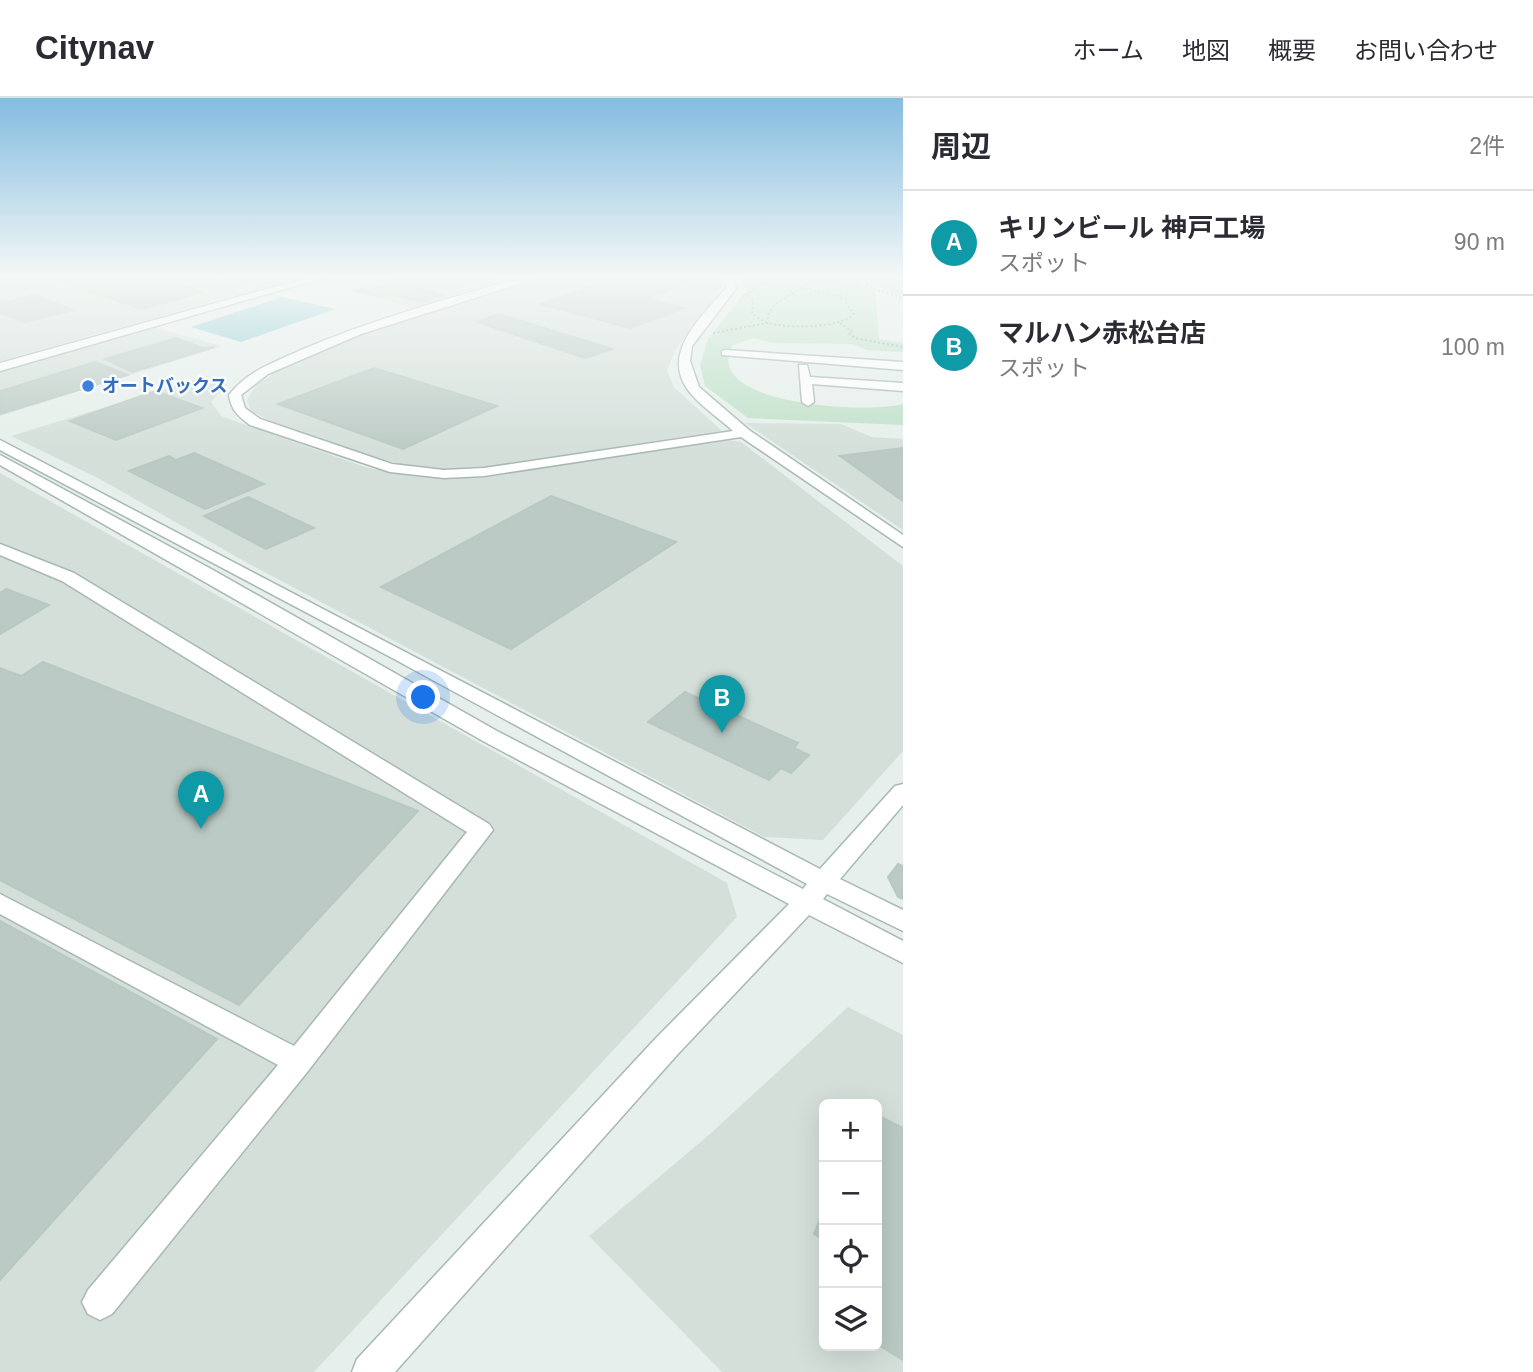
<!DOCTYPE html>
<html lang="ja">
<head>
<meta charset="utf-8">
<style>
	body { margin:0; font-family:Arial,"Noto Sans JP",sans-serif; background:#f7f7f7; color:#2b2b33 }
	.controls { position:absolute; right:21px; bottom:21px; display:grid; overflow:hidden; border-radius:10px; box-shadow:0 7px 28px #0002 }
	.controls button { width:63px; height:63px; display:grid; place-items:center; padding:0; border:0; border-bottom:2px solid #e1e1e2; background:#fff; color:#2b2b33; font:35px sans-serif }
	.you { position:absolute; left:424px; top:600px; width:24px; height:24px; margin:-18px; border:5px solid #fff; border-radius:50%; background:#1a73e8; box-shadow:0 0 0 10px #1a73e833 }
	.badge { display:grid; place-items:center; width:46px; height:46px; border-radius:50%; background:#b45309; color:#fff; font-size:23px; font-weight:700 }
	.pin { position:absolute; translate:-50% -58px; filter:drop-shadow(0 2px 4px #0008) }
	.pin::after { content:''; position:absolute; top:37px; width:24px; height:21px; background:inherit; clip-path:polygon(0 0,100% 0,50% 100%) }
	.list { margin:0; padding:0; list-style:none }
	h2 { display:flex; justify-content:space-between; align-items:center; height:91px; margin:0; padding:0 28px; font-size:30px }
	h2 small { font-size:23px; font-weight:400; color:#7c7c81 }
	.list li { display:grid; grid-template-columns:46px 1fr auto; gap:21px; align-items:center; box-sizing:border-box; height:105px; padding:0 28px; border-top:2px solid #e1e1e2 }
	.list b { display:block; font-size:26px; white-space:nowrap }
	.list p { margin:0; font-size:23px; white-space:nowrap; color:#7c7c81 }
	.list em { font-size:23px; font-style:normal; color:#7c7c81 }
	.icon { flex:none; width:38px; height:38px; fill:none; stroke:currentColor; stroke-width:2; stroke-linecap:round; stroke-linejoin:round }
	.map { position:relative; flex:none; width:903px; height:1274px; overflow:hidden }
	header { display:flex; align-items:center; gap:42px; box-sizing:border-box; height:98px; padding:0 35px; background:#fff; border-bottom:2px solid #e1e1e2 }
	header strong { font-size:33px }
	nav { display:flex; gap:38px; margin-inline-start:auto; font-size:24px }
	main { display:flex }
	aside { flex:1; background:#fff }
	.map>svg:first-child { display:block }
</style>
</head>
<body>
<header>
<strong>Citynav</strong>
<nav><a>ホーム</a><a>地図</a><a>概要</a><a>お問い合わせ</a></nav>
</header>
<main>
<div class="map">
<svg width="903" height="1274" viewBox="0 0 903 1274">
	<rect width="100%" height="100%" fill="#e6efeb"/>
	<!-- built -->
	<path fill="#d4dfda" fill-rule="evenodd" d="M 15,178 L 212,178 L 257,191 L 0,263 L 0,181 Z
		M 224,178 L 307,178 L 263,190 Z
		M 399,178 L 512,178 L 411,210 L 349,192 Z
		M 548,178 L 718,178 L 723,189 L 675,252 L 667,273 L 674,289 L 722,333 L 498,368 L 439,371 L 407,368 L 328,345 L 280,328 L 251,313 L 247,302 L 256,287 L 284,269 L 347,240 L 478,198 Z
		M 155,230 L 222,248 L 0,318 L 0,273 Z
		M 207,278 L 227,286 L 211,304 L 221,318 L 365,369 L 398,376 L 441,380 L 481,380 L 728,342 L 741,344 L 903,468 L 903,653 L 823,742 L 764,739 L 251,467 L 98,380 L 11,338 Z
		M 745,325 L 841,326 L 872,339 L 903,341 L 903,432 Z
		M 0,375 L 727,785 L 737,819 L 314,1274 L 0,1274 Z
		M 848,909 L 903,937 L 903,1274 L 722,1274 L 589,1138 L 710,1036 ZM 824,1006 L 877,1006 L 877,1248 L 824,1248 Z"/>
	<!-- green -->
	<path fill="#bfe0c8" d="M 743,178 L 859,178 L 864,188 L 875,193 L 879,241 L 903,245 L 903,254 L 867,252 L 852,246 L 773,245 L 753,240 L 733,247 C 698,307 870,316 903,306 L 903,327 L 748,320 L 705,288 L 700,267 L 708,241 L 746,193 Z
		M 866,178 L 903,178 L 903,198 L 874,188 Z"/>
	<!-- water -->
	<path fill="#8ec9d4" d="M 282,199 L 335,211 L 241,244 L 191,229 Z"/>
	<!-- building -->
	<path fill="#bbcac4" stroke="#b8c9c2" stroke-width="2" d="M 153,178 L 204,194 L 142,211 L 46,179 Z
		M 447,178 L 499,178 L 476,186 Z
		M 620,178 L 667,178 L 691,184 L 646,200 L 684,210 L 630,230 L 540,206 Z
		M 397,184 L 443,197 L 421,204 L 396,197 L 371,197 L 356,193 L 362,191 L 374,195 L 381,193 L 374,191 Z
		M 34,197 L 73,212 L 25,224 L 0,215 L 0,206 Z
		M 499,216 L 612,251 L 585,260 L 477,224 Z
		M 176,240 L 203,250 L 215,249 L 132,274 L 105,261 Z
		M 95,264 L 128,277 L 0,316 L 0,293 Z
		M 374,270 L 497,308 L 403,351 L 278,306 Z
		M 155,293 L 202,310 L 116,342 L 70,323 Z
		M 903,350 L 903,403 L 840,358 Z
		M 194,355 L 264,386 L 205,411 L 129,373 L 169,358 L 176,362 Z
		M 551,398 L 676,444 L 511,551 L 381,489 Z
		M 248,399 L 314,430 L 266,451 L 204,418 Z
		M 6,491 L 49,507 L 0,536 L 0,495 Z
		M 43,564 L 418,713 L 239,907 L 0,782 L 0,570 L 21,578 Z
		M 685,594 L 798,645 L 794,650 L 809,657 L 791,675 L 781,670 L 769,682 L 648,624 Z
		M 898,766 L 903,768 L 903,801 L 898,799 L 888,779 Z
		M 0,823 L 217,941 L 0,1182 Z
		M 877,1017 L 903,1030 L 903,1262 L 877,1246 Z
		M 824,1111 L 824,1142 L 814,1136 Z"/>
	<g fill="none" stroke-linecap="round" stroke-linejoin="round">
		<!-- minor casing -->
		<g stroke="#a8b8b2" stroke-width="3">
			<path id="minor" d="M 313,178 L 330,178 L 0,273 L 0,265 Z
				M 527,178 L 544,178 L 361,236 L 268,276 L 241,297 L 245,310 L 260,321 L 392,366 L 444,372 L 484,370 L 733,333 C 719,320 699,307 688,292 C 660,253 704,217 727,189 L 722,178 L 732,178 L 737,189 L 692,248 L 690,263 L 699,289 L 749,332 L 903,437 L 903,449 L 741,339 L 484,378 L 444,380 L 390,374 L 250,327 C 239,319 231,312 229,297 C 247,273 275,264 301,252 C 374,221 450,200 527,178 Z
				M 726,252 L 903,264 L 903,272 L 722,257 L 722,253 Z
				M 799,267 L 807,267 L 810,279 L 903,285 L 903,293 L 812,286 L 814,304 L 808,308 L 802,304 Z
				M 0,342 L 820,771 L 895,688 L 903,686 L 903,707 L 840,781 L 903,812 L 903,833 L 827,796 L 823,801 L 903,843 L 903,865 L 809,817 L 677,957 L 395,1274 L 352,1274 L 357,1261 L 657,939 L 789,806 L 483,643 L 0,367 L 0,357 L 213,472 L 497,633 L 803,791 L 807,786 L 396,562 L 0,352 Z
				M 0,446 L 74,475 L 489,726 L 493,732 L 308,973 L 112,1216 L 100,1222 L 88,1216 L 82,1204 L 88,1192 L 278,967 L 0,816 L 0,796 L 294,948 L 467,734 L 62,483 L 0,457 Z"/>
		</g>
		<!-- path -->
		<path stroke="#86b3a5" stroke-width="2" stroke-dasharray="2 2.5" stroke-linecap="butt" d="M 220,178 L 245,186
			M 861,178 L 874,191 L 903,200
			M 815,183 L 832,183 L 848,189 L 846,205 L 854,216 C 840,231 786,230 767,225 C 768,219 769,213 774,208 C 779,203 808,185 815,183 Z
			M 836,183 L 853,178
			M 764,185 L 809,178
			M 801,189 L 846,201
			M 848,189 L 867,188
			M 744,196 L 750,198 L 753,203 L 752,216 L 767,225
			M 746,197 L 762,186 L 788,189 L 795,197
			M 840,225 L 852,233 L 849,235 L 855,240 L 903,249
			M 713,235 L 767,225"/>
		<!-- minor -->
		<use href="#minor" fill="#fff" fill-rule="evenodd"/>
	</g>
	<!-- sky -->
	<linearGradient id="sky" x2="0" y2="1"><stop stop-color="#84bce0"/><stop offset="0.5" stop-color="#f4f8f6"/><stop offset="1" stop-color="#f4f8f6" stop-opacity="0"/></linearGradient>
	<rect width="903" height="357" fill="url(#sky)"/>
	<!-- markers -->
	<circle fill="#3f7fe0" stroke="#f7fbf9" stroke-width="2.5" cx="88" cy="288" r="7"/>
	<g text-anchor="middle" stroke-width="5" stroke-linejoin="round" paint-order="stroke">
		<!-- far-shop labels -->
		<g font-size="18" font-weight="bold" fill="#366cbe" stroke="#f7fbf9" text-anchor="start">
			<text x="102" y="294">オートバックス</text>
		</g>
	</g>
</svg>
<div class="controls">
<button>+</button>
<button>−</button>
<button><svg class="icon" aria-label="locate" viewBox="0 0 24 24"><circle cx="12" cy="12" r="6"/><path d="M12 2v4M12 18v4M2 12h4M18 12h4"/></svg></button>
<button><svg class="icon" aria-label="layers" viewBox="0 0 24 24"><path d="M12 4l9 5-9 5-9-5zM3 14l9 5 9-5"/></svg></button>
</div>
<div class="you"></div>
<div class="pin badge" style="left:201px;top:731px;background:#0f9aa8">A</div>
<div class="pin badge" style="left:722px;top:635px;background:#0f9aa8">B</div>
</div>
<aside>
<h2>周辺<small>2件</small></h2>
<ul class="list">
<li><span class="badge" style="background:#0f9aa8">A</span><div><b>キリンビール 神戸工場</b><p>スポット</p></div><em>90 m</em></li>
<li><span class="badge" style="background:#0f9aa8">B</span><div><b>マルハン赤松台店</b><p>スポット</p></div><em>100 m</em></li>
</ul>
</aside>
</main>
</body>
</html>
